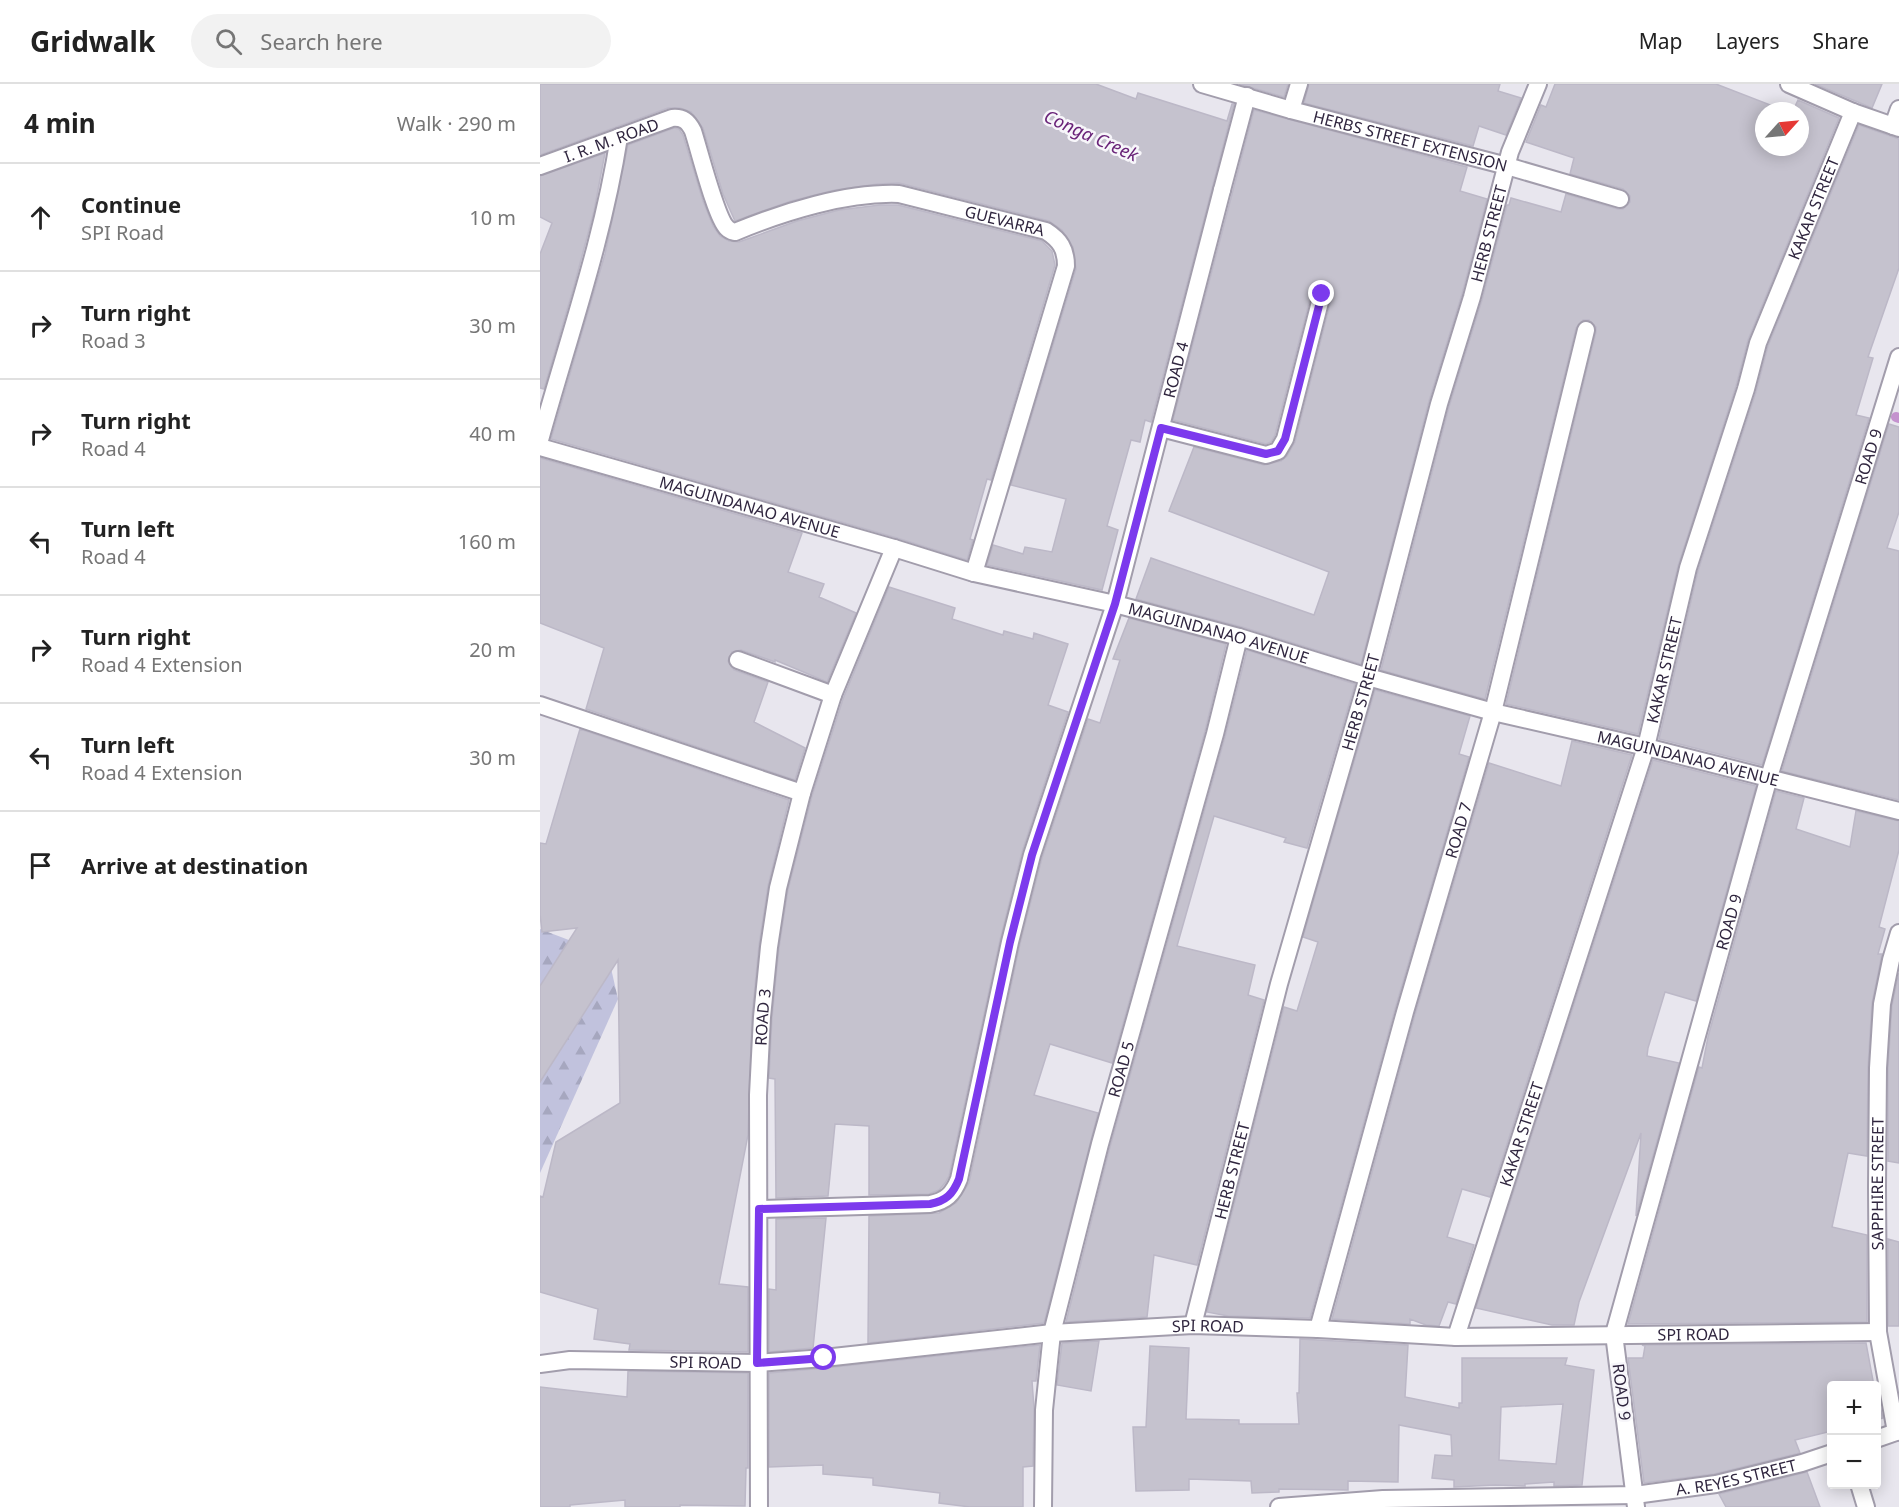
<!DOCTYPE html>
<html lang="en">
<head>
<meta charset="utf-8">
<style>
	body { margin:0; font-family:"Noto Sans",sans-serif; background:#f2f2f2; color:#222 }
	.controls { position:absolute; right:18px; bottom:18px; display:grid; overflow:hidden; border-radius:6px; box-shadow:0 3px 15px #0003 }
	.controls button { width:54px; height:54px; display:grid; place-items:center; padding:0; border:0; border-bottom:2px solid #e0e0e0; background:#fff; color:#222; font:30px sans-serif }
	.compass { position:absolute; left:1215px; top:18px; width:54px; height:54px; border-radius:50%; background:#fff; box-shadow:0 3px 15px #0003; rotate:63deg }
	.stop { position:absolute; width:18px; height:18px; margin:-14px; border:4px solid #7c3aed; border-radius:50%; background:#fff }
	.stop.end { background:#7c3aed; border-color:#fff; box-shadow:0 2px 6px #0008 }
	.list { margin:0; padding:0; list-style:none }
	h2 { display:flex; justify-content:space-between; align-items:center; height:78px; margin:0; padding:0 24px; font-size:26px }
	h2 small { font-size:20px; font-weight:400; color:#767676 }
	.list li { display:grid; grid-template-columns:39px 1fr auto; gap:18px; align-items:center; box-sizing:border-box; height:108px; padding:0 24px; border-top:2px solid #e0e0e0 }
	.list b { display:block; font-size:22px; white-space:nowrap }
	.list p { margin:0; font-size:20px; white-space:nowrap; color:#767676 }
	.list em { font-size:20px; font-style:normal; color:#767676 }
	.icon { flex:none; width:33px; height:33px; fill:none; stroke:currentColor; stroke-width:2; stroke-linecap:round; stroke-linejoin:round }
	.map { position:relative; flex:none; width:1359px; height:1423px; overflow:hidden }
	header { display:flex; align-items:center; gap:36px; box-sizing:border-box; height:84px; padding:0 30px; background:#fff; border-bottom:2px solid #e0e0e0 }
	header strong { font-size:28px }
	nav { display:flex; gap:33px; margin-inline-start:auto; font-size:21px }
	.search { width:420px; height:54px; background:#f2f2f2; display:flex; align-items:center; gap:15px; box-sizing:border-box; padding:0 21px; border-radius:33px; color:#767676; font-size:22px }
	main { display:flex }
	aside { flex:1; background:#fff }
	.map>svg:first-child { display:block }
</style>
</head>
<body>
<header>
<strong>Gridwalk</strong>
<div class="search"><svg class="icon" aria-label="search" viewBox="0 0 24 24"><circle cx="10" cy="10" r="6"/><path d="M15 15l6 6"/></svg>Search here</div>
<nav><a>Map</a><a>Layers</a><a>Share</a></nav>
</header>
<main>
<aside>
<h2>4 min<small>Walk · 290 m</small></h2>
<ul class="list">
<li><svg class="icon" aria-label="ahead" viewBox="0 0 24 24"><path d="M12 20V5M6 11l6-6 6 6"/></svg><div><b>Continue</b><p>SPI Road</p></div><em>10 m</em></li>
<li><svg class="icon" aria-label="right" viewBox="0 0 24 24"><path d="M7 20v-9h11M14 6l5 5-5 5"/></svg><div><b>Turn right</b><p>Road 3</p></div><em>30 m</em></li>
<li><svg class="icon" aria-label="right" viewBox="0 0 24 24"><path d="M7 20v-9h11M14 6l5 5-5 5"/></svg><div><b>Turn right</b><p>Road 4</p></div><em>40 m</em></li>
<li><svg class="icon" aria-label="left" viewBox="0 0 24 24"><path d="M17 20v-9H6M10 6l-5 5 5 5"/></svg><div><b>Turn left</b><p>Road 4</p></div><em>160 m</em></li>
<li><svg class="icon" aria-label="right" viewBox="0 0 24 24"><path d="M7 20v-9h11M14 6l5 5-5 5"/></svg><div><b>Turn right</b><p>Road 4 Extension</p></div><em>20 m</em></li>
<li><svg class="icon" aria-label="left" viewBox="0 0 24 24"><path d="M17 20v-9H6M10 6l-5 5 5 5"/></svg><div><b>Turn left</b><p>Road 4 Extension</p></div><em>30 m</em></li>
<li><svg class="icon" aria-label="arrive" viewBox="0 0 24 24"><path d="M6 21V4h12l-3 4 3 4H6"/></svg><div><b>Arrive at destination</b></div></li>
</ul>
</aside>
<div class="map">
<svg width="1359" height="1423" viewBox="0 0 1359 1423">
	<defs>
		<pattern id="forest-firs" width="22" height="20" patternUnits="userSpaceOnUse" patternTransform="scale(1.5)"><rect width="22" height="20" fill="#c1c2dd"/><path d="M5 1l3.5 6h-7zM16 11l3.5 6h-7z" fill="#a6a7bf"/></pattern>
	</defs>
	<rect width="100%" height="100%" fill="#e8e6ee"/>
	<!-- forest -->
	<path fill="url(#forest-firs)" d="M 0,845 L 68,871 L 78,915 L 0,1089 Z"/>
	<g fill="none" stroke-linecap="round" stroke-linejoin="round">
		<!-- stream -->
		<path stroke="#c492ce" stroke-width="10" d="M 1032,232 L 1065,243
			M 1356,333 L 1359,334"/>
	</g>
	<!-- building -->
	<path fill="#c5c2ce" stroke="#bcb8c7" stroke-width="1.5" fill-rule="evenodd" d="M 0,0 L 556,0 L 596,15 L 598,9 L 687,37 L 692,20 L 694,20 L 611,338 L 605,336 L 600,358 L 591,356 L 567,442 L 578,446 L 562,506 L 447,481 L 453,461 L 483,470 L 485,463 L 512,468 L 526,415 L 471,401 L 536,185 L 533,163 L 522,146 L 509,137 L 359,99 L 338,100 L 295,106 L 251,117 L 195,137 L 183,110 L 163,44 L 151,28 L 140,24 L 128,24 L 0,71 Z
		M 699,0 L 748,0 L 744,13 Z
		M 769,0 L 960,0 L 958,7 L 981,14 L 966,51 L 939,42 L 933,62 L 764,19 Z
		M 1015,0 L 1176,0 L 1246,27 L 1224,27 L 1224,63 L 1260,63 L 1260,27 L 1253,27 L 1258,16 L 1299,34 L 1208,256 L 1196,302 L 1138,482 L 1098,650 L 966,620 L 1056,248 L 1056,243 L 1049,236 L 1043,236 L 1036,244 L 945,615 L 841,586 L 909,323 L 942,216 L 967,121 L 969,121 L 971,114 L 1021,128 L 1026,110 L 1078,125 L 1083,125 L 1090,118 L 1090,112 L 1083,105 L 1030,90 L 1034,74 L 986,58 L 1001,21 L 1006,23 Z
		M 1275,0 L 1342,0 L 1332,24 Z
		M 714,26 L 927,83 L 920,107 L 947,115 L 922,210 L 889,317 L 821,580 L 702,543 L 596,515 L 611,474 L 774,531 L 789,488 L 629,427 L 654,363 L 724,381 L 741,377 L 747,372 L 755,358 L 792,213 L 792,207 L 785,200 L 779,200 L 772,207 L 735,351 L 731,358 L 726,360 L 633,336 Z
		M 1319,41 L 1359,55 L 1359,184 L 1328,273 L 1333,274 L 1316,331 L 1329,334 L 1222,681 L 1119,655 L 1158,487 L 1216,308 L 1228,262 Z
		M 134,44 L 139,45 L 143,51 L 163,117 L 173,142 L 180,152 L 189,157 L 199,158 L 257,137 L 299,126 L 340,121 L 358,121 L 502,157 L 512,167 L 515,181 L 451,396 L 447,395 L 430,455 L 433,456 L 427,476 L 357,454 L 11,355 L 65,170 L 88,61 Z
		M 65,69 L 54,127 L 34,202 L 4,305 L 0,304 L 0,170 L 12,139 L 0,133 L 0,92 Z
		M 1349,340 L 1359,343 L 1359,428 L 1347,464 L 1359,467 L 1359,716 L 1242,687 Z
		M 0,374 L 262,449 L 248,488 L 284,500 L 279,513 L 316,529 L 287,598 L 235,576 L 235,578 L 201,566 L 192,568 L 188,577 L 194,586 L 228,598 L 214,638 L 265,664 L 255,696 L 46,625 L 64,564 L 0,539 Z
		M 349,503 L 415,524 L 412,535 L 463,551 L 464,547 L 493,555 L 494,549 L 528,560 L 508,621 L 528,628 L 482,768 L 460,856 L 409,1092 L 405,1099 L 399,1106 L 389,1110 L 329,1111 L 329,1042 L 295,1040 L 288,1112 L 236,1114 L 235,995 L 229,994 L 232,934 L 239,864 L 248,806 L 272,712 L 303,615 Z
		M 589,534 L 686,560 L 665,647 L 572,979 L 510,960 L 494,1011 L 558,1029 L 504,1239 L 328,1259 L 329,1132 L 399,1129 L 416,1119 L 429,1099 L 480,860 L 502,774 L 548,635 L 560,639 L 580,576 L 573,575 Z
		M 707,566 L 815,600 L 767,764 L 744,758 L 746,754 L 674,732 L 637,862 L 715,881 L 708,911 L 724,916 L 657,1181 L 614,1171 L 607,1233 L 526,1238 L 570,1063 L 685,653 Z
		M 835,606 L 930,632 L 919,670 L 929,673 L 855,925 L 770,1234 L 688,1232 L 667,1228 L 744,923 L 757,927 L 778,858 L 763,853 Z
		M 40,645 L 249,716 L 228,802 L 219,861 L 212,932 L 208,1051 L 179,1200 L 208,1203 L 208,1268 L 89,1266 L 90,1260 L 54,1255 L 58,1225 L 0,1208 L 0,1112 L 3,1113 L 16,1058 L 80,1019 L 78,876 L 0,998 L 0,902 L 37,844 L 2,848 L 0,830 L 0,759 L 6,760 Z
		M 1032,657 L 1092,671 L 950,1113 L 922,1105 L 907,1153 L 934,1161 L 916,1220 L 908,1218 L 899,1242 L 886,1241 L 870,1235 L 870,1240 L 792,1235 L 875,931 L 949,679 L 1021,702 Z
		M 1113,676 L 1216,702 L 1156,917 L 1125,908 L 1108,964 L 1107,972 L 1139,979 L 1096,1132 L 1101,1049 L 1039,1218 L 1034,1241 L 1012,1241 L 936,1224 Z
		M 1236,707 L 1264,714 L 1256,745 L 1310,763 L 1316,727 L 1359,737 L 1359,766 L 1339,843 L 1345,845 L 1338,870 L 1342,870 L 1332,919 L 1328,983 L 1327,1072 L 1308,1069 L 1292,1143 L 1327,1151 L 1327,1238 L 1088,1240 L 1159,983 L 1162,984 L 1168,953 Z
		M 1359,889 L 1359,1079 L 1348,1077 L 1348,984 L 1352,921 Z
		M 286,1134 L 273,1264 L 229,1268 L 229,1205 L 236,1206 L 236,1135 Z
		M 1348,1155 L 1359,1158 L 1359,1242 L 1348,1242 Z
		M 760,1255 L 868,1261 L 865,1313 L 919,1324 L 919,1319 L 922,1319 L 922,1274 L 1027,1274 L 1025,1281 L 1054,1286 L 1042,1401 L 1014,1402 L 1014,1398 L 985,1400 L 985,1402 L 955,1401 L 914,1403 L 914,1396 L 892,1394 L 895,1371 L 912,1372 L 911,1351 L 859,1341 L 858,1398 L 808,1397 L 808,1406 L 739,1405 L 739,1408 L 712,1409 L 711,1397 L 649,1395 L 649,1406 L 596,1407 L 593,1343 L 606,1343 L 610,1262 L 649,1264 L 646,1335 L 699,1336 L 699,1340 L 759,1340 L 757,1309 L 759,1309 ZM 1023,1320 L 1016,1380 L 959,1376 L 961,1323 Z
		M 559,1257 L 551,1307 L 517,1301 L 522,1259 Z
		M 1326,1259 L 1334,1302 L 1292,1302 L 1292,1347 L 1255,1356 L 1260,1369 L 1174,1390 L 1104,1399 L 1088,1274 L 1103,1274 L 1105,1262 L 1102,1261 Z
		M 500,1261 L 496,1297 L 492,1297 L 494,1324 L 493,1382 L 483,1383 L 483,1423 L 430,1423 L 399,1419 L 400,1409 L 333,1401 L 333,1394 L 283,1390 L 283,1381 L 229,1383 L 229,1289 L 285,1284 Z
		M 88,1287 L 208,1289 L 208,1384 L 206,1384 L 205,1422 L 140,1421 L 140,1423 L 85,1423 L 85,1416 L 30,1421 L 30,1423 L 0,1423 L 0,1303 L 87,1313 Z
		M 1336,1306 L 1343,1334 L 1336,1336 Z
		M 1267,1388 L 1280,1423 L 1186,1423 L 1179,1410 Z"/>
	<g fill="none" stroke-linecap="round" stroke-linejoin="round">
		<!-- service casing -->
		<g stroke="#a29dac" stroke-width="20">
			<path id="service" d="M 682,106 L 707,12
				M 198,576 L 293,611"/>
		</g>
		<!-- pedestrian casing -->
		<g stroke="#a29dac" stroke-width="20">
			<path id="pedestrian" d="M 0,621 L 262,709"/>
		</g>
		<!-- minor casing -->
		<g stroke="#a29dac" stroke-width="20">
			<g id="minor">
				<path id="s1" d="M 662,0 L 751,26 L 967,82 L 1080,115"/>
				<path d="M 1249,0 L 1313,28 L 1359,44"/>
				<path d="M 751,26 L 759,0"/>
				<path d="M 1353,42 L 1359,25"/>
				<path id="s2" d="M 0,82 L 132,34 C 143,33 148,37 153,47 C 159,65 176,134 187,144 C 190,147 191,147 195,148 C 243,128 307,108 359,110 L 506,147 C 520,156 526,165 526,182 L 434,489"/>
				<path d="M 621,344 L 726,371 L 738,367 L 745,355 L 782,210"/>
				<path d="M 0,356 C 28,255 63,156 79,53"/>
				<path id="s3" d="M 0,363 L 354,464 L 434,489 L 575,520 L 699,553 L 828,593 L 953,628 L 1106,663 L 1359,727"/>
				<path id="s4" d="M 219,1125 L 390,1120 C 406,1117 413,1110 419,1095 L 470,858 L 492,771 L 575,520 L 682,106"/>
				<path id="s5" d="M 653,1241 L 739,900 L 828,593 L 899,320 L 932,213 L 970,68 L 998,0"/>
				<path id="s6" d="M 778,1245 L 865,928 L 953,628 L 1046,246"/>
				<path id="s7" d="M 916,1253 L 1106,663 L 1148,484 L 1206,305 L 1218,259 L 1313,28"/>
				<path id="s8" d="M 0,1280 L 30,1276 L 217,1279 L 284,1274 L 512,1249 L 653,1241 L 778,1245 L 916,1253 L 1338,1248"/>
				<path id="s9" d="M 1356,1348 L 1338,1248 L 1337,1103 L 1338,984 L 1342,920 L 1351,876 L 1359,849"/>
				<path d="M 1336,1355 L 1359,1347"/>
				<path d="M 1319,1400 L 1326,1423"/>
				<path id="s10" d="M 219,1423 L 218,1011 L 222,933 L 229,863 L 238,804 L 262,709 L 293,611 L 354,464"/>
				<path id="s11" d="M 503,1423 L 504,1326 L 512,1249 L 560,1060 L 675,650 L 699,553"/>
				<path id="s12" d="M 739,1423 L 843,1415 L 1095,1411 L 1176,1400 L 1262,1379 L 1292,1369"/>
				<path id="s13" d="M 1096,1423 L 1074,1250 L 1229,693 L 1359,273"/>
			</g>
		</g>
		<!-- service -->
		<use href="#service" stroke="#fff" stroke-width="16"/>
		<!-- pedestrian -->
		<use href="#pedestrian" stroke="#fff" stroke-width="16"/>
		<!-- minor -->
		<use href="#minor" stroke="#fff" stroke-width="16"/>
	</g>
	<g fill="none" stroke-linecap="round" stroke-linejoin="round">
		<!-- route -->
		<path stroke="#7c3aed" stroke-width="8" d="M 284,1274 L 217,1279 L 219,1125 L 390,1120 C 406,1117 413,1110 419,1095 L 470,858 L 492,771 L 575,520 L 621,344 L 726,370 L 738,367 L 745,355 L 782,210"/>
	</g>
	<g text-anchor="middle" stroke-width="5" stroke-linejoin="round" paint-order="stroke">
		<!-- street labels -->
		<g font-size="16" fill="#30263f" stroke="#f7f6fa">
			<text dy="6" stroke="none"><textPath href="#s2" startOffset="76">I. R. M. ROAD</textPath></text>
			<text dy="6" stroke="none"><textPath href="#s1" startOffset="216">HERBS STREET EXTENSION</textPath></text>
			<text dy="6" stroke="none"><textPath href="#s7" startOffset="1185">KAKAR STREET</textPath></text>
			<text dy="6" stroke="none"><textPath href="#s2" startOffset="558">GUEVARRA</textPath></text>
			<text dy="6" stroke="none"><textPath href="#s5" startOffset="1131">HERB STREET</textPath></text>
			<text dy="6" stroke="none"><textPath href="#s4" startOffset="1050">ROAD 4</textPath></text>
			<text dy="6" stroke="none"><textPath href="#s13" startOffset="1088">ROAD 9</textPath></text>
			<text dy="6" stroke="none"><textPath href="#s3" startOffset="218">MAGUINDANAO AVENUE</textPath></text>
			<text dy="6" stroke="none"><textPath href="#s3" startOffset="704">MAGUINDANAO AVENUE</textPath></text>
			<text dy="6" stroke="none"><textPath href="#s7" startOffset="699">KAKAR STREET</textPath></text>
			<text dy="6" stroke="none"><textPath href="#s5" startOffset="645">HERB STREET</textPath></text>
			<text dy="6" stroke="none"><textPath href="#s3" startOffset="1190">MAGUINDANAO AVENUE</textPath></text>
			<text dy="6" stroke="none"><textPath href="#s6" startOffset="518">ROAD 7</textPath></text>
			<text dy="6" stroke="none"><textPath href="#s13" startOffset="602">ROAD 9</textPath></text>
			<text dy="6" stroke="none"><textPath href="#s10" startOffset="490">ROAD 3</textPath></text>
			<text dy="6" stroke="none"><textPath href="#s11" startOffset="447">ROAD 5</textPath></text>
			<text dy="6" stroke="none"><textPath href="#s7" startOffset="213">KAKAR STREET</textPath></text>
			<text dy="6" stroke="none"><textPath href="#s5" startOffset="159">HERB STREET</textPath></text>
			<text dy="6" stroke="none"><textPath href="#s9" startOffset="250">SAPPHIRE STREET</textPath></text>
			<text dy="6" stroke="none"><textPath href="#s8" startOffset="670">SPI ROAD</textPath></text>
			<text dy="6" stroke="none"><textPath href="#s8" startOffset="1156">SPI ROAD</textPath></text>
			<text dy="6" stroke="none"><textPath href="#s8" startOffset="166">SPI ROAD</textPath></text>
			<text transform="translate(1082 1308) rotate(83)" y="6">ROAD 9</text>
			<text dy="6" stroke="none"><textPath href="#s12" startOffset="459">A. REYES STREET</textPath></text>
		</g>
		<!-- water labels -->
		<g font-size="18" font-style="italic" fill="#692378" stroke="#f7f6fa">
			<text transform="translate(551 52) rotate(24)" y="6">Conga Creek</text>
		</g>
	</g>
</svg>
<div class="controls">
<button>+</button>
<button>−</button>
</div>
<svg class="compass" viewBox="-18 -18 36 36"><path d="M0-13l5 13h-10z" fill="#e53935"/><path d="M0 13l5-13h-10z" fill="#767676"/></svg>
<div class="stop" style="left:284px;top:1274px"></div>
<div class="stop end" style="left:782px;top:210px"></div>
</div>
</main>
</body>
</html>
